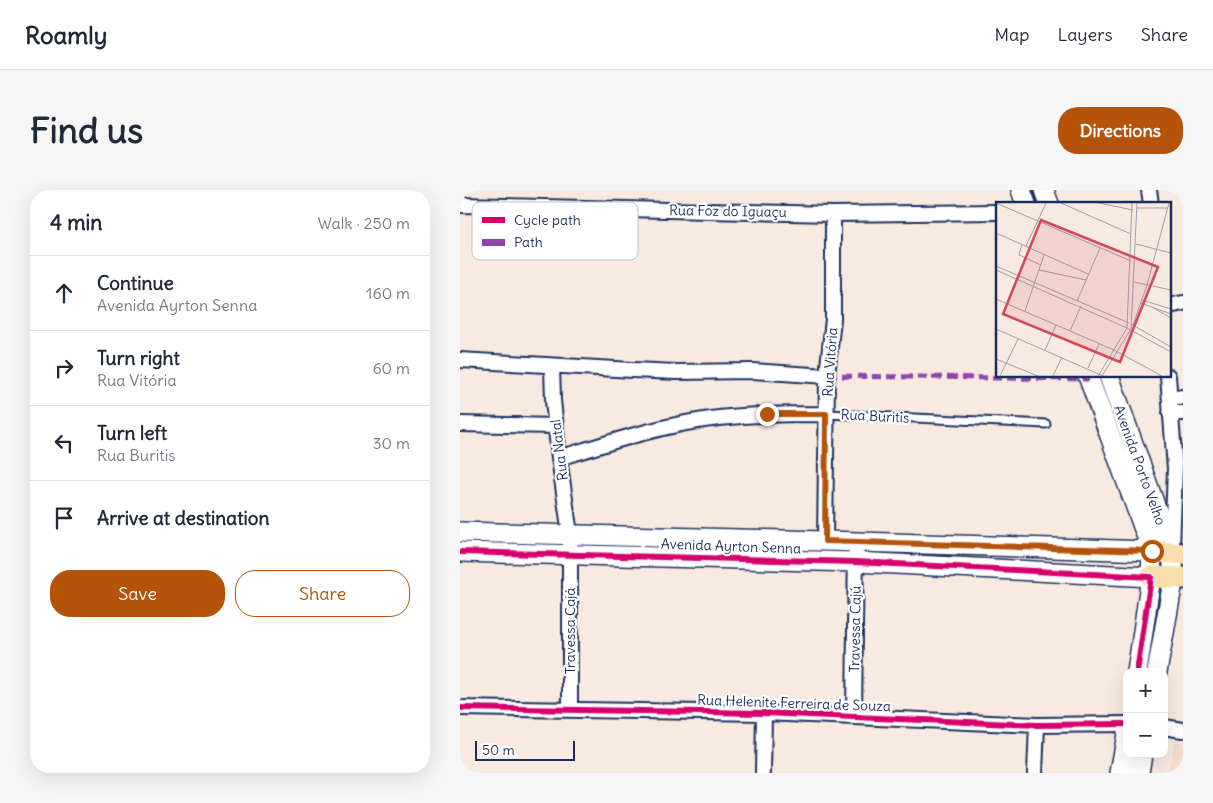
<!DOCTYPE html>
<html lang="en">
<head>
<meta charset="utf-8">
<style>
	body { margin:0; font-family:Delius,sans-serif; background:#f6f6f7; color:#1f2937 }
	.controls { position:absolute; right:15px; bottom:15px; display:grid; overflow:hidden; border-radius:10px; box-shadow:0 5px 20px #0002 }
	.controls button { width:45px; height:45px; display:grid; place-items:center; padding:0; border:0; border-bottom:1px solid #e0e1e3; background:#fff; color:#1f2937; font:25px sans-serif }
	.scale { position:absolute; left:15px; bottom:12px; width:100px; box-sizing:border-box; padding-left:5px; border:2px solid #1b2f5e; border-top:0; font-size:14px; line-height:18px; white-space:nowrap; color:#1b2f5e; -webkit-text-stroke:4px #fff; paint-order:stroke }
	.stop { position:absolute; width:15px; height:15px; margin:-11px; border:4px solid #b45309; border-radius:50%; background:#fff }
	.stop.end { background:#b45309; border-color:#fff; box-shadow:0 1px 5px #0008 }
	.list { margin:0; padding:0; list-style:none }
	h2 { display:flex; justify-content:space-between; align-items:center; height:65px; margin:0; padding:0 20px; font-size:21px }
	h2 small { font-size:16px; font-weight:400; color:#747a83 }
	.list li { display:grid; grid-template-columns:32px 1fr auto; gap:15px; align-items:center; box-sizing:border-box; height:75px; padding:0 20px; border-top:1px solid #e0e1e3 }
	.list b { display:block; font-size:19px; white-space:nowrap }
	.list p { margin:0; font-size:16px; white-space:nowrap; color:#747a83 }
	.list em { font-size:16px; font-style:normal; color:#747a83 }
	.actions { display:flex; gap:10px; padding:15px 20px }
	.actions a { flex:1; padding:11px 0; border:1px solid #b45309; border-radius:20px; text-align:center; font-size:18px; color:#b45309 }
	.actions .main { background:#b45309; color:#fff }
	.icon { flex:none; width:28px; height:28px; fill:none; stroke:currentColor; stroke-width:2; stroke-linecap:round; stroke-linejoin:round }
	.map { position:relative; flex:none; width:723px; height:583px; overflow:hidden; border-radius:20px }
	header { display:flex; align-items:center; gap:30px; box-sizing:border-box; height:70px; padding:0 25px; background:#fff; border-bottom:1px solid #e0e1e3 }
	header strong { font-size:24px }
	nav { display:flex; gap:28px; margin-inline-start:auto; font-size:18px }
	.intro { display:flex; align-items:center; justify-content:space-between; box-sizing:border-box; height:120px; padding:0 30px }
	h1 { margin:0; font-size:35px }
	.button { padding:12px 22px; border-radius:20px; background:#b45309; color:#fff; font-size:18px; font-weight:700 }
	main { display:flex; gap:30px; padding:0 30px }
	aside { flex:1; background:#fff; border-radius:20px; box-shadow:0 5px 20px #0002 }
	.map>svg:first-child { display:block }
</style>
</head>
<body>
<header>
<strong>Roamly</strong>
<nav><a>Map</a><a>Layers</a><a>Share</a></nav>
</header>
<div class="intro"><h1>Find us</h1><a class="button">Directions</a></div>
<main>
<aside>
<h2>4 min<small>Walk · 250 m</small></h2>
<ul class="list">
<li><svg class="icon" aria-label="ahead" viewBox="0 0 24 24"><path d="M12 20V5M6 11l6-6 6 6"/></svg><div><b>Continue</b><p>Avenida Ayrton Senna</p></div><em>160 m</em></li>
<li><svg class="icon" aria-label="right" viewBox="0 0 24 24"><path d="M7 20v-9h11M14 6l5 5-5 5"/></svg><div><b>Turn right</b><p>Rua Vitória</p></div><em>60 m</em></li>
<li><svg class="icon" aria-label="left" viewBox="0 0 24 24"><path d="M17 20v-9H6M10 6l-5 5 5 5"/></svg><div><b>Turn left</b><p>Rua Buritis</p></div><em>30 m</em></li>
<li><svg class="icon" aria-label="arrive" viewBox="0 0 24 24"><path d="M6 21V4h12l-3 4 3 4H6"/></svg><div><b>Arrive at destination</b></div></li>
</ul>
<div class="actions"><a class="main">Save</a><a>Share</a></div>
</aside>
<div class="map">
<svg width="723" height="583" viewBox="0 0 723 583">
	<rect width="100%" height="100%" fill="#f8eae0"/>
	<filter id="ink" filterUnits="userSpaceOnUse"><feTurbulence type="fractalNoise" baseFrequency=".02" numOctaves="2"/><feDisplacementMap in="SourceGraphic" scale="10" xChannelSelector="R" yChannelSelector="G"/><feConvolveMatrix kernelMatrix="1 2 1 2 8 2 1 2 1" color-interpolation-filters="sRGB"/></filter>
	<g filter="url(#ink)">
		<!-- built -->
		<path fill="#f4dbcb" d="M 715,550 L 723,552 L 723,583 L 708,583 Z"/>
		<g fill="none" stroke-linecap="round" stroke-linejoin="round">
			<!-- lane casing -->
			<g stroke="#1b2f5e" stroke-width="11">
				<path id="lane" d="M 367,224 L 586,234"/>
			</g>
			<!-- street casing -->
			<g stroke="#1b2f5e" stroke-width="18">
				<path id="street" d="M 689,0 L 691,14
					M 0,15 L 373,24 L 537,22
					M 709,116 L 723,113
					M 0,170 L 173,180 L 216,182 L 293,181 L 367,186
					M 92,176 L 93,210 L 99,268 L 110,344 L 110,519
					M 708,186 L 715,279 L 712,357
					M 710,209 L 723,207
					M 710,223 L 723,223
					M 0,234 L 96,236
					M 99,268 C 151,252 204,234 259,228 C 295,224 331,224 367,224
					M 365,351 L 367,186 L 373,129 L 373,24
					M 0,518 L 304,523 L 577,535 L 667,534
					M 394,527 L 396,352
					M 704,537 L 723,540
					M 303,583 L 304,523
					M 575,583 L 577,535"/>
			</g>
			<!-- secondary casing -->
			<g stroke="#1b2f5e" stroke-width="22">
				<path id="secondary" d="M 561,0 L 566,14
					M 584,0 L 589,14
					M 628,186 L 692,361 L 691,387 L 677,482
					M 649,186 L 712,363 L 714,386 L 697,482
					M 0,342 L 365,351 L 692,361
					M 0,362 L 396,372 L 691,387
					M 660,583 L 667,544
					M 679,583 L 682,564"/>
			</g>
			<!-- primary casing -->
			<g stroke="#1b2f5e" stroke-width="25">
				<path id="primary" d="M 692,361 L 723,364
					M 691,387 L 723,388"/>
			</g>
			<!-- lane -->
			<use href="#lane" stroke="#fff" stroke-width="7"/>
			<!-- street -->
			<use href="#street" stroke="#fff" stroke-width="14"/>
			<!-- secondary -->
			<use href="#secondary" stroke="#fff" stroke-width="19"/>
			<!-- primary -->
			<use href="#primary" stroke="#f8deab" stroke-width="21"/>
			<!-- quiet -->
			<path stroke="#8e44ad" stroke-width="5" stroke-dasharray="10 5" stroke-linecap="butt" d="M 367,186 L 629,189"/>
			<!-- cycleway casing -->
			<g stroke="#fff" stroke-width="9">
				<path id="cycleway" d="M 0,362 L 396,372 L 691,387 L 677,482
					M 0,518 L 304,523 L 577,535 L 667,534"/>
			</g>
			<!-- cycleway -->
			<use href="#cycleway" stroke="#d6006c" stroke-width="6"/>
		</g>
	</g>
	<g fill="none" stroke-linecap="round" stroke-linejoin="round" filter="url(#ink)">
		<!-- route -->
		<path stroke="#b45309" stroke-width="6" d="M 307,224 L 366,224 L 365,351 L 692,361"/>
	</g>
	<g text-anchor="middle" stroke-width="4.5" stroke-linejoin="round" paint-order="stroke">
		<!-- street labels -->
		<g font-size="14" fill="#1b2f5e" stroke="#fff">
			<text transform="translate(268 21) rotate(1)" y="5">Rua Foz do Iguaçu</text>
			<text transform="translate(370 172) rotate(-86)" y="5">Rua Vitória</text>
			<text transform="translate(415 226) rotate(3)" y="5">Rua Buritis</text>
			<text transform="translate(99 260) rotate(-97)" y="5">Rua Natal</text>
			<text transform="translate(680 275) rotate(70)" y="5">Avenida Porto Velho</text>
			<text transform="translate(271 356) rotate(2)" y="5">Avenida Ayrton Senna</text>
			<text transform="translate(395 439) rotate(-89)" y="5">Travessa Cajú</text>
			<text transform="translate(110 441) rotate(-90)" y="5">Travessa Cajá</text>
			<text transform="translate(334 513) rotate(2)" y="5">Rua Helenite Ferreira de Souza</text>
		</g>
	</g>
	<!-- overview -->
	<g transform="translate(536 12)">
		<rect width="175" height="175" fill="#f8eae0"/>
		<path fill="none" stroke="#a09fac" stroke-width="1" d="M 0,1 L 135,59M 65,1 L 135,32M 103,1 L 137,8M 136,1 L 131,126 L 175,150M 141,6 L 171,6M 0,31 L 92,72M 26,42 L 23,53 L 45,63M 140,42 L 175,51M 30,44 L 50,1M 0,64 L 133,121M 0,68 L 131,126 L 102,174M 43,68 L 90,78M 138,80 L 175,88M 0,97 L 118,148 L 166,174M 146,98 L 175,107M 81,99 L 104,46M 145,101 L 175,112M 156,105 L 175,116M 29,109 L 48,53M 135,122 L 175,145M 137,123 L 151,83 L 173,1M 0,127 L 107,174M 135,127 L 141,1M 74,129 L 85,104M 49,148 L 60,123M 0,157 L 42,174M 92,166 L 103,142M 4,174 L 22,137M 57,174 L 66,155M 106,174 L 135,127"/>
		<path fill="#d1495b" fill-opacity="0.15" stroke="#d1495b" stroke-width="2.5" d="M 45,18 L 162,65 L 124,160 L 7,112 Z"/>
		<rect width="175" height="175" fill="none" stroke="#1b2f5e" stroke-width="2.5"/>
	</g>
	<!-- legend -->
	<rect x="12" y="12" width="166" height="58" rx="8" fill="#fff" stroke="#bbc1cf" stroke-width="1"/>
	<rect x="22" y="27" width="23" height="6" fill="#d6006c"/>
	<rect x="22" y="49" width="23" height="7" fill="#8e44ad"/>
	<g font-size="14" fill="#1b2f5e">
		<text x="54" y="35">Cycle path</text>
		<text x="54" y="57">Path</text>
	</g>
</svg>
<div class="controls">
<button>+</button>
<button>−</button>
</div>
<div class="scale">50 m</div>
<div class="stop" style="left:692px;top:361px"></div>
<div class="stop end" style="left:307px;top:224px"></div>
</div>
</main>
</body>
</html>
